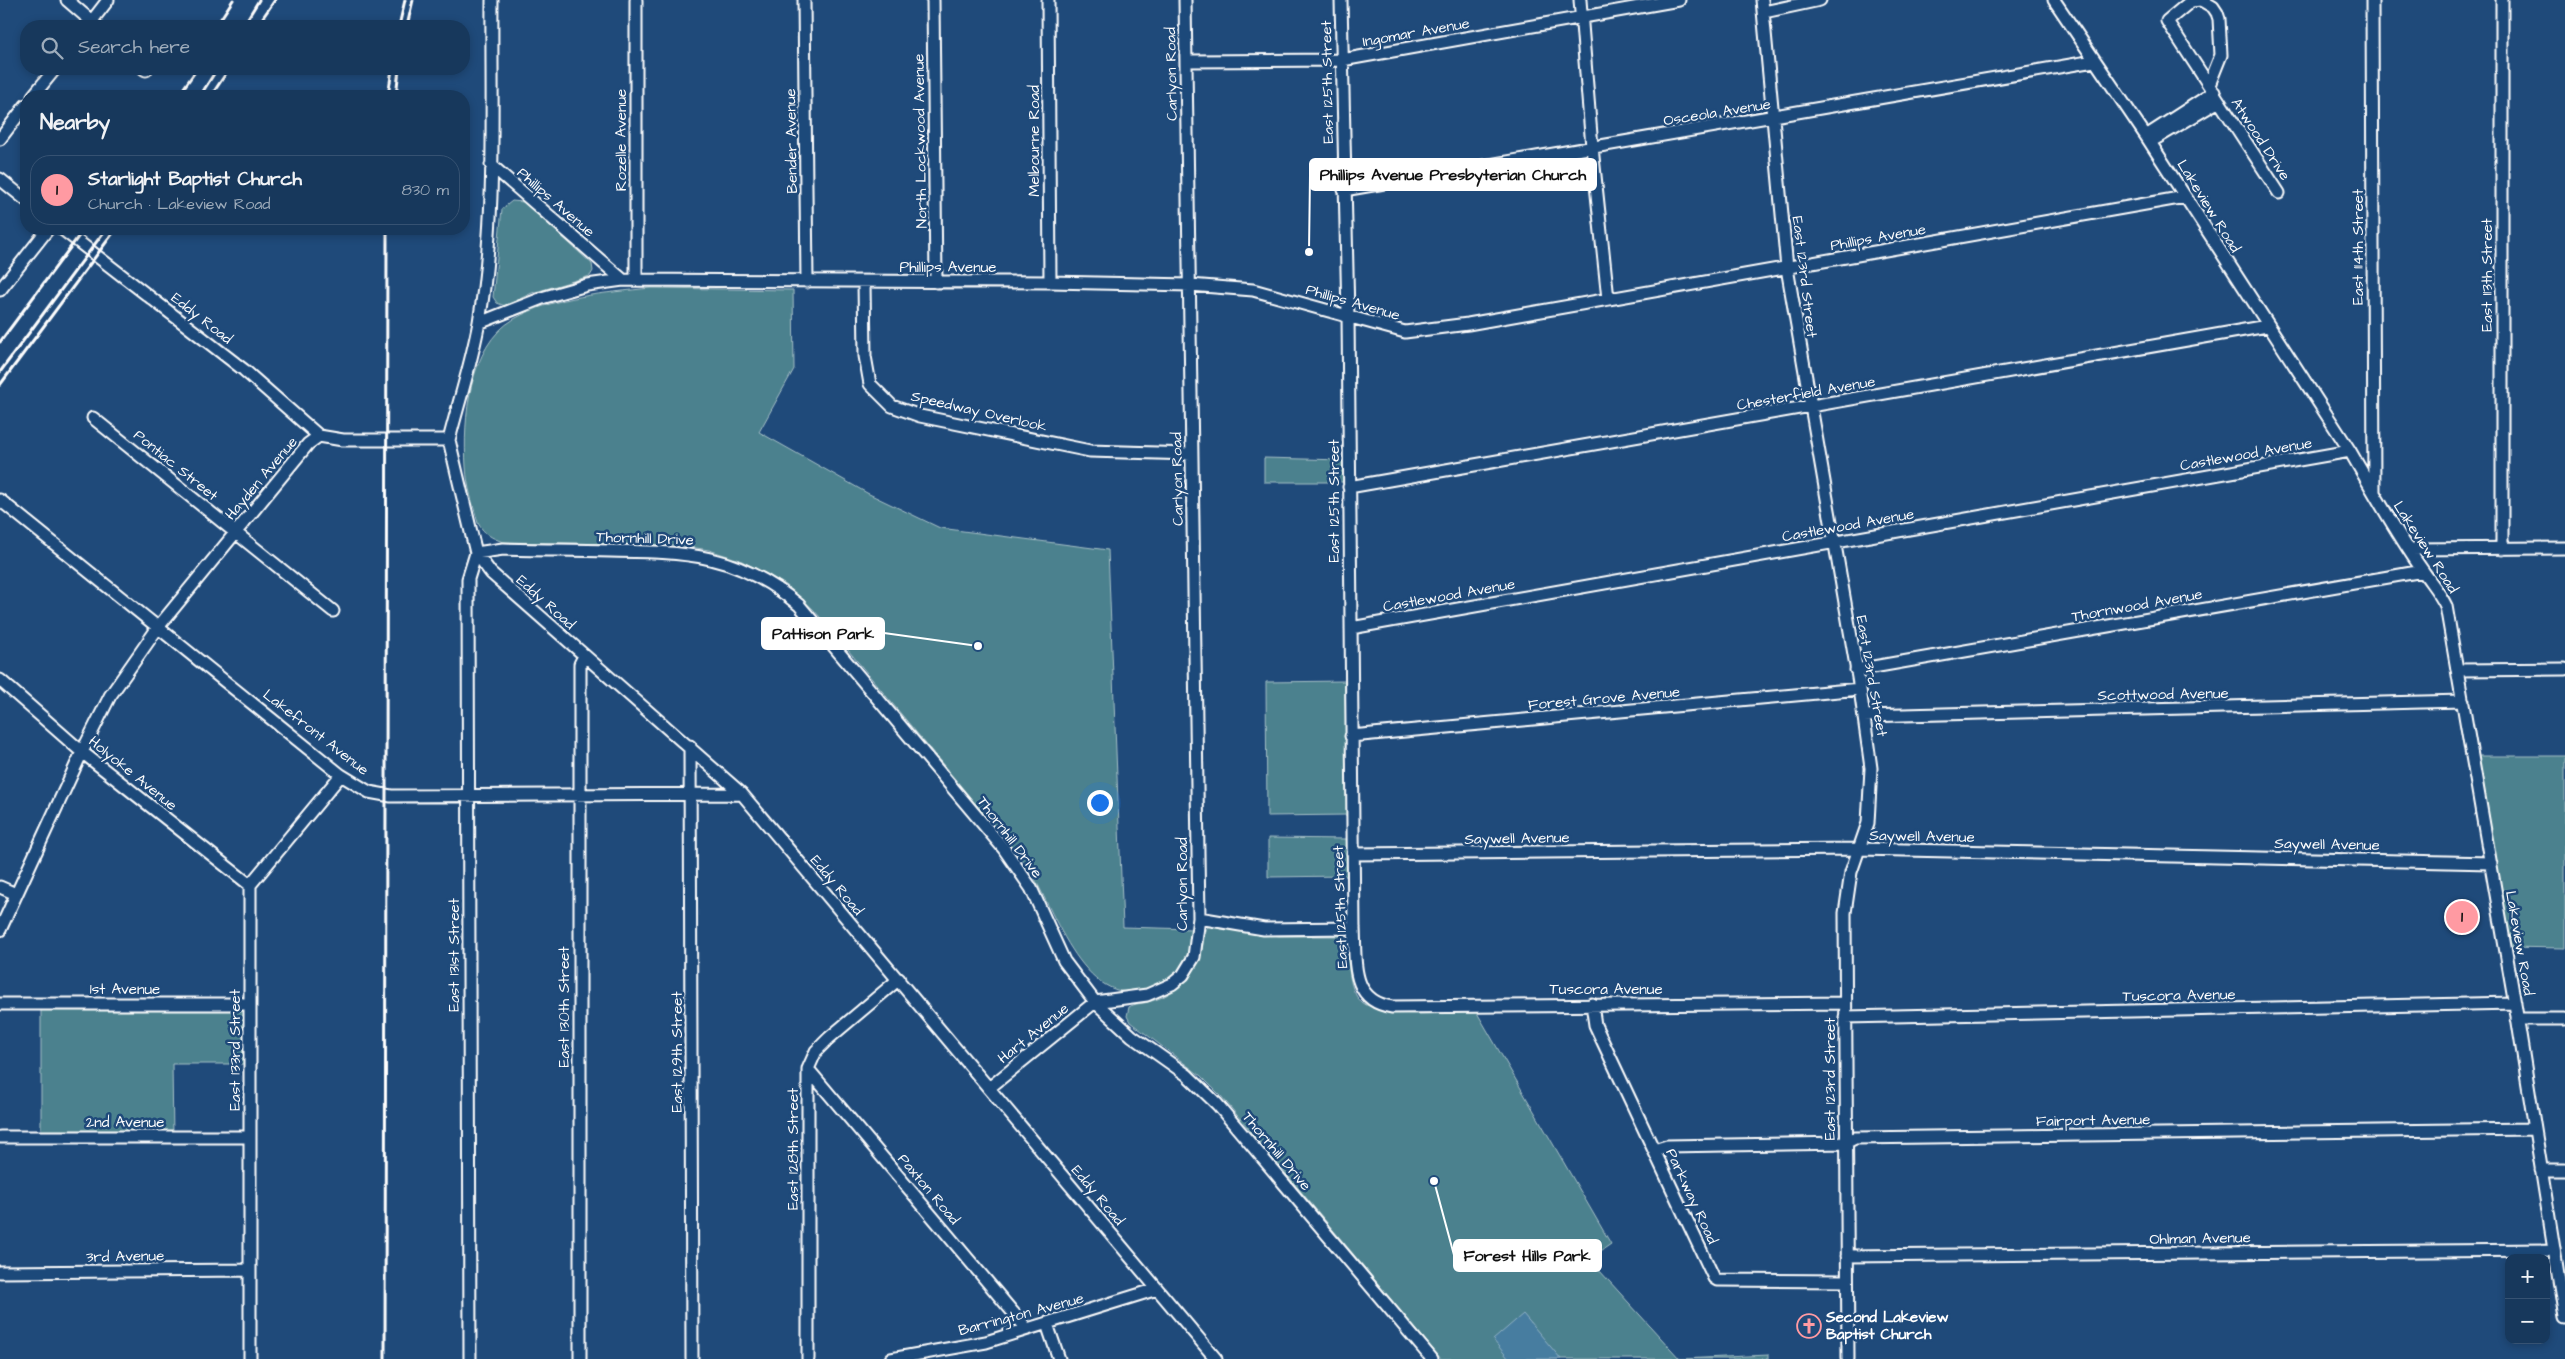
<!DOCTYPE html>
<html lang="en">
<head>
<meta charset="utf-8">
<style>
	body { margin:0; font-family:"Architects Daughter",sans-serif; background:#203f62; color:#f1f3f6 }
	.controls { position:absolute; right:15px; bottom:15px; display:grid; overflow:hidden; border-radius:10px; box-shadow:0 2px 8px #0003 }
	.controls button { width:45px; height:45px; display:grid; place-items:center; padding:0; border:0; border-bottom:1px solid #365272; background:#17385c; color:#f1f3f6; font:25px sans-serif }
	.you { position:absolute; left:1099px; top:802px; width:18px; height:18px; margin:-12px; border:4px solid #fff; border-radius:50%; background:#1a73e8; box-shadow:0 0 0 8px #1a73e833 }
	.badge { display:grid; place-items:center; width:32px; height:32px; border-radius:50%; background:#ff9aa2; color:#111; font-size:16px; font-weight:700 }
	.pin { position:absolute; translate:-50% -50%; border:2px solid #fff; box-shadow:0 1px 5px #0006 }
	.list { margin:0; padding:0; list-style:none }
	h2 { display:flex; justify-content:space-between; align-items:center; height:65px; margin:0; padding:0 20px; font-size:21px }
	h2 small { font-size:16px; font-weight:400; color:#9eacbb }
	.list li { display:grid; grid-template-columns:32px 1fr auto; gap:15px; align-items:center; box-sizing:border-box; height:70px; margin:0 10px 10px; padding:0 10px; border:1px solid #365272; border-radius:20px }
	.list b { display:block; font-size:19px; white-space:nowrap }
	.list p { margin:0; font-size:16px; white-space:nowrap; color:#9eacbb }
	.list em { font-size:16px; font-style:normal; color:#9eacbb }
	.icon { flex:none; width:28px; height:28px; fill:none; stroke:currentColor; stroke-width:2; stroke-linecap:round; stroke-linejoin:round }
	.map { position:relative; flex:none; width:2565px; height:1359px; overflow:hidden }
	.search { position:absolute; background:#17385c; box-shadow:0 2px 8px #0003; left:20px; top:20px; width:450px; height:55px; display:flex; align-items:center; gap:12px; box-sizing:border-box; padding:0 18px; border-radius:20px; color:#9eacbb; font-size:19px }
	.panel { position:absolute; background:#17385c; box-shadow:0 2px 8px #0003; left:20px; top:90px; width:450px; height:145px; border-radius:20px }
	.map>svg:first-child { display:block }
</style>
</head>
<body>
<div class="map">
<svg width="2565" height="1359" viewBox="0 0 2565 1359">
	<rect width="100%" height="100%" fill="#1f4a7a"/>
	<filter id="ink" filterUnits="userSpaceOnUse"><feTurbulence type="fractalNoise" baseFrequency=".02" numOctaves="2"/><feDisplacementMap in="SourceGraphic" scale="10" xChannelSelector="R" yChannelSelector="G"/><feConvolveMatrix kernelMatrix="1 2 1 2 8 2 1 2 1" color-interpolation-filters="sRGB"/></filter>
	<g filter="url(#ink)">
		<!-- green -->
		<path fill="#4c818e" stroke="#a6c0c6" d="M 512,201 L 524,202 L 592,264 L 593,271 L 590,276 L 532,293 L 505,306 L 497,303 L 493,297 L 502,209 Z
			M 651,288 L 793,290 L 794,369 L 759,432 L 867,493 L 940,528 L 1108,550 L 1123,927 L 1192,929 C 1189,958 1183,973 1156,986 C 1085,1019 1055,909 1028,867 L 833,632 L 813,609 L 786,585 L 740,560 L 709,550 L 678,545 L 503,542 C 492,538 484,534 478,523 C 473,505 467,486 466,467 C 463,420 468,346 514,319 C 555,296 605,293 651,288 Z
			M 1264,458 L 1344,460 L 1344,482 L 1264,482 Z
			M 1345,681 L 1347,815 L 1267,816 L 1266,682 Z
			M 2473,756 L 2565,756 L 2565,948 L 2505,947 Z
			M 1268,838 L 1347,839 L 1347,876 L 1268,877 Z
			M 1209,925 L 1279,936 L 1343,936 L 1347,940 C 1349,957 1347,982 1357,997 C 1375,1022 1447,1012 1476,1011 L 1611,1244 L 1589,1259 L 1680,1359 L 1769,1355 L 1769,1359 L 1441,1359 L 1221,1096 L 1201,1076 L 1130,1022 L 1127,1016 L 1129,1007 C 1135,1003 1142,1004 1148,1002 C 1169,997 1186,984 1197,965 C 1204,955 1202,932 1209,925 Z
			M 41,1004 L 250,1004 L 250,1064 L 172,1064 L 173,1137 L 41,1137 Z"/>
		<!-- water -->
		<path fill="#467da0" stroke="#90b1c6" d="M 1523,1314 L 1561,1359 L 1509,1359 L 1493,1340 Z"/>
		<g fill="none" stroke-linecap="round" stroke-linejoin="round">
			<!-- minor casing -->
			<g stroke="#fff" stroke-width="15">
				<path id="minor" d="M 67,0 L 97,26
					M 636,0 L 636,279
					M 804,0 L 807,282
					M 933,0 L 936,282
					M 1048,0 L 1050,282
					M 1341,0 L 1348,316 L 1354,928 C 1356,961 1350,1001 1392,1007 L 1845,1003
					M 1580,0 L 1592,147 L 1608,299
					M 1762,0 L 1787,268 L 1860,689 L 1871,768 L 1868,823 L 1851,872 L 1845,913 L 1848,1359
					M 2054,0 L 2146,136 L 2350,451 C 2373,491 2396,533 2423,571 C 2431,583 2440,593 2446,606 L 2516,1010 L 2565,1318
					M 2372,0 L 2374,491
					M 2502,0 L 2502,549
					M 1764,12 L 1820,0
					M 88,26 L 108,0
					M 1186,61 L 1342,60 L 1679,0
					M 144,69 L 146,70
					M 2209,85 L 2221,55 L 2219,19 L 2217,13 L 2213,7 L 2201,0 L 2191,1 L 2167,21 L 2279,193
					M 33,96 L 55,69
					M 2146,136 L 2214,92
					M 0,139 L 26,105
					M 2150,142 L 2219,101
					M 491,165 L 623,280
					M 0,179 L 26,200
					M 1344,190 L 2094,61
					M 62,229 L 244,370 L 319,436
					M 864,282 L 865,356 L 870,384 L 892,406 L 920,416 L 1090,451 L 1191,454
					M 0,290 L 48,229
					M 479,323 L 545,297 L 587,285 L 623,280 L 1050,282 L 1190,285 L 1253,290 L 1405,332 L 1468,324 L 2185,197
					M 93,418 L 333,611
					M 449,440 L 476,553 L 491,573 L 742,794 L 1216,1359
					M 1349,487 L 2267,326
					M 0,500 L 341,775 L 369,792 L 391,796 L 742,794
					M 2409,549 L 2565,548
					M 1351,628 L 2350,451
					M 1856,670 L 2423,571
					M 2458,670 L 2565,669
					M 0,680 L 82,752 L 250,885
					M 1864,716 L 2463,701
					M 1351,736 L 1860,689
					M 690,746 L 692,1359
					M 1353,854 L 1860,849 L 2491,863
					M 0,887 L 16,894
					M 1199,918 L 1264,929 L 1354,928
					M 0,930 L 82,752 L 110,696 L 159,626 L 308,444 L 319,436 L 343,440 L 449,440 C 459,401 472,361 479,322 C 497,216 491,107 492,0
					M 0,1004 L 250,1004
					M 1592,1004 L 1595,1025 L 1714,1278 L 1717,1280 L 1847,1281
					M 1845,1017 L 2515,1003
					M 2517,1019 L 2565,1019
					M 808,1069 L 1027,1329
					M 989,1088 L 1095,1002 L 1147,995 L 1172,984 L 1183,975 L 1194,957 L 1199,918 L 1185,0
					M 0,1137 L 250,1137
					M 1654,1150 L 1667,1146 L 1845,1143 L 1855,1138 L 2534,1129
					M 2541,1170 L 2565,1170
					M 1847,1256 L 2553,1250
					M 0,1272 L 250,1270
					M 1047,1324 L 1059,1359
					M 250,1359 L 250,885 L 341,775
					M 470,1359 L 468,579 L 476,553 L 503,549 C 538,550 574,550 610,551 C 686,552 737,553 799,605 L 1004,849 L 1031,888 L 1064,961 L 1095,1002 L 1132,1036 L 1187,1075 L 1217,1104 L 1432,1359
					M 580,1359 L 580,664 L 584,656
					M 808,1359 L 808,1069 L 816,1051 L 829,1038 L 899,979
					M 891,1359 L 986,1342 L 1157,1289"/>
			</g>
			<!-- minor -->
			<use href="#minor" stroke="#1f4a7a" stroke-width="11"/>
			<!-- rail -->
			<path stroke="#fff" stroke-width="3" d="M 216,26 L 233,0
				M 243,26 L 259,0
				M 257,26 L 275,0
				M 399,26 L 405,0
				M 407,26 L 413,0
				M 178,96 L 197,69
				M 200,96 L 217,69
				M 211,96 L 229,69
				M 388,96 L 392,69
				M 396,96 L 399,69
				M 0,342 L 84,229
				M 0,372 L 106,229
				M 0,385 L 116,229
				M 385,1359 L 387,229"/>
		</g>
	</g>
	<!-- icons -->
	<defs>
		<g id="church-ring" transform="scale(1.25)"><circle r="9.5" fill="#1f4a7a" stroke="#ff9aa2" stroke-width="1.5"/><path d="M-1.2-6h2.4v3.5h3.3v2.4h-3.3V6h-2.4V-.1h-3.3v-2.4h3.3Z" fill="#ff9aa2"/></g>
	</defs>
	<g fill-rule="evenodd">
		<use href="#church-ring" x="1809" y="1326"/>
	</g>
	<g text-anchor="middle" stroke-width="5" stroke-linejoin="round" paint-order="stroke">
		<!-- street labels -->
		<g font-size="15" fill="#fff" stroke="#1f4a7a">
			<text transform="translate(1416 32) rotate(-10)" y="5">Ingomar Avenue</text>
			<text transform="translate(1171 74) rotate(-91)" y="5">Carlyon Road</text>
			<text transform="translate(1327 82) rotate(-91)" y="5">East 125th Street</text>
			<text transform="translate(1717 112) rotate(-9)" y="5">Osceola Avenue</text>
			<text transform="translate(2261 139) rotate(57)" y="5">Atwood Drive</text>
			<text transform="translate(621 140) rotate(-90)" y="5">Rozelle Avenue</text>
			<text transform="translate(791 141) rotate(-91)" y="5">Bender Avenue</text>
			<text transform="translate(920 141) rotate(-91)" y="5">North Lockwood Avenue</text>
			<text transform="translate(1034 141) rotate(-90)" y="5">Melbourne Road</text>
			<text transform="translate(556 202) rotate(41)" y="5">Phillips Avenue</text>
			<text transform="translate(2209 206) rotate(58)" y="5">Lakeview Road</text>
			<text transform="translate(1878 237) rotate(-10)" y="5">Phillips Avenue</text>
			<text transform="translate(2358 247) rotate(-90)" y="5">East 114th Street</text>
			<text x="948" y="272">Phillips Avenue</text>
			<text transform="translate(2487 275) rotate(-90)" y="5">East 113th Street</text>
			<text transform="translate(1805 277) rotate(83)" y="5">East 123rd Street</text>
			<text transform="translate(1353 302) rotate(16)" y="5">Phillips Avenue</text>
			<text transform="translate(202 318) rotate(38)" y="5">Eddy Road</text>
			<text transform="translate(1806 393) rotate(-10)" y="5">Chesterfield Avenue</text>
			<text transform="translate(979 411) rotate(13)" y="5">Speedway Overlook</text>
			<text transform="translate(2246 454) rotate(-10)" y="5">Castlewood Avenue</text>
			<text transform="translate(176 465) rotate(39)" y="5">Pontiac Street</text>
			<text transform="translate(261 478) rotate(-50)" y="5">Hayden Avenue</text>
			<text transform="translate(1177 479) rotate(-91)" y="5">Carlyon Road</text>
			<text transform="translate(1334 501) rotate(-90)" y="5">East 125th Street</text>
			<text transform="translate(1848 525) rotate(-10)" y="5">Castlewood Avenue</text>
			<text transform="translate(645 538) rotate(2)" y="5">Thornhill Drive</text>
			<text transform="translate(2426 547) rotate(57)" y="5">Lakeview Road</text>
			<text transform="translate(1449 595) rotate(-10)" y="5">Castlewood Avenue</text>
			<text transform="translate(546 602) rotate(42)" y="5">Eddy Road</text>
			<text transform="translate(2137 605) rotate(-10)" y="5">Thornwood Avenue</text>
			<text transform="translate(1872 676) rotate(80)" y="5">East 123rd Street</text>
			<text transform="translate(2163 694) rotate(-1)" y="5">Scottwood Avenue</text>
			<text transform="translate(1604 698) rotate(-5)" y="5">Forest Grove Avenue</text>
			<text transform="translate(316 732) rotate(38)" y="5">Lakefront Avenue</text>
			<text transform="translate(133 773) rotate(39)" y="5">Holyoke Avenue</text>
			<text transform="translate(1922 836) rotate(1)" y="5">Saywell Avenue</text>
			<text transform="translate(1010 837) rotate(53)" y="5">Thornhill Drive</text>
			<text transform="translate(1517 838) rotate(-1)" y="5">Saywell Avenue</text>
			<text transform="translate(2327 844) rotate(1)" y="5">Saywell Avenue</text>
			<text transform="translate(1182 884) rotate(-90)" y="5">Carlyon Road</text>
			<text transform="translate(837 885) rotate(50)" y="5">Eddy Road</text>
			<text transform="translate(1340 907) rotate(-92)" y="5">East 125th Street</text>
			<text transform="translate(2520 943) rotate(80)" y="5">Lakeview Road</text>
			<text transform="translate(454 955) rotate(-90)" y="5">East 131st Street</text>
			<text x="125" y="994">1st Avenue</text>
			<text x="1606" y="994">Tuscora Avenue</text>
			<text transform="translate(2179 995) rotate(-1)" y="5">Tuscora Avenue</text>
			<text transform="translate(564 1007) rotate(-90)" y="5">East 130th Street</text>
			<text transform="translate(1033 1033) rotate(-39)" y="5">Hart Avenue</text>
			<text transform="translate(235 1050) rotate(-90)" y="5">East 133rd Street</text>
			<text transform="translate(677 1052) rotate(-90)" y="5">East 129th Street</text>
			<text transform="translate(1830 1079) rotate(-90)" y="5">East 123rd Street</text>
			<text transform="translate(2093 1120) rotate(-1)" y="5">Fairport Avenue</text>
			<text x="125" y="1127">2nd Avenue</text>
			<text transform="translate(793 1149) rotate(-90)" y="5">East 128th Street</text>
			<text transform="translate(1277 1151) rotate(50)" y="5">Thornhill Drive</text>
			<text transform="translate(929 1189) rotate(50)" y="5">Paxton Road</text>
			<text transform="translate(1098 1195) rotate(50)" y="5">Eddy Road</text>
			<text transform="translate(1692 1196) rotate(65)" y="5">Parkway Road</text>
			<text transform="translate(2200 1238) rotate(-1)" y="5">Ohlman Avenue</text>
			<text transform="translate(125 1256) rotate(-1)" y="5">3rd Avenue</text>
			<text transform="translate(1021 1314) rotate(-15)" y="5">Barrington Avenue</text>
		</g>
		<!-- poi labels -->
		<g font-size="15" font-weight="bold" fill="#fff" stroke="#1f4a7a" text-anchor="start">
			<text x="1826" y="1322">Second Lakeview<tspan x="1826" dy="17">Baptist Church</tspan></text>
		</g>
	</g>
	<!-- callouts -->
	<path fill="none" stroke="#fff" stroke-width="2" d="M1309 252L1310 175M978 646L884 633M1434 1181L1454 1255"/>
	<g fill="#fff" stroke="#1f4a7a" stroke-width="2">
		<circle cx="1309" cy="252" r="5"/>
		<circle cx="978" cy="646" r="5"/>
		<circle cx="1434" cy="1181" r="5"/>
	</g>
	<g fill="#fff" stroke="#fff" stroke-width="2">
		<rect x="1310" y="159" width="286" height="31" rx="5"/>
		<rect x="762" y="618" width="122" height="31" rx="5"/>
		<rect x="1454" y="1240" width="147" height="31" rx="5"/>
	</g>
	<g font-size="16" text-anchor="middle" font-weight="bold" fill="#111">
		<text x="1453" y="180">Phillips Avenue Presbyterian Church</text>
		<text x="823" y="639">Pattison Park</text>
		<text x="1527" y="1261">Forest Hills Park</text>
	</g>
</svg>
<div class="controls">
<button>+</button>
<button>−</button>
</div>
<div class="you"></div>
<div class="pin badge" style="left:2462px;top:917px">1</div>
<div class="search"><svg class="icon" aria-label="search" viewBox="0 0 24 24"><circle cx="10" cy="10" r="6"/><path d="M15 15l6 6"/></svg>Search here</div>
<section class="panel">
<h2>Nearby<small></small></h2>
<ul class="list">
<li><span class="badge">1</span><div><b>Starlight Baptist Church</b><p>Church · Lakeview Road</p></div><em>830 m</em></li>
</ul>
</section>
</div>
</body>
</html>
